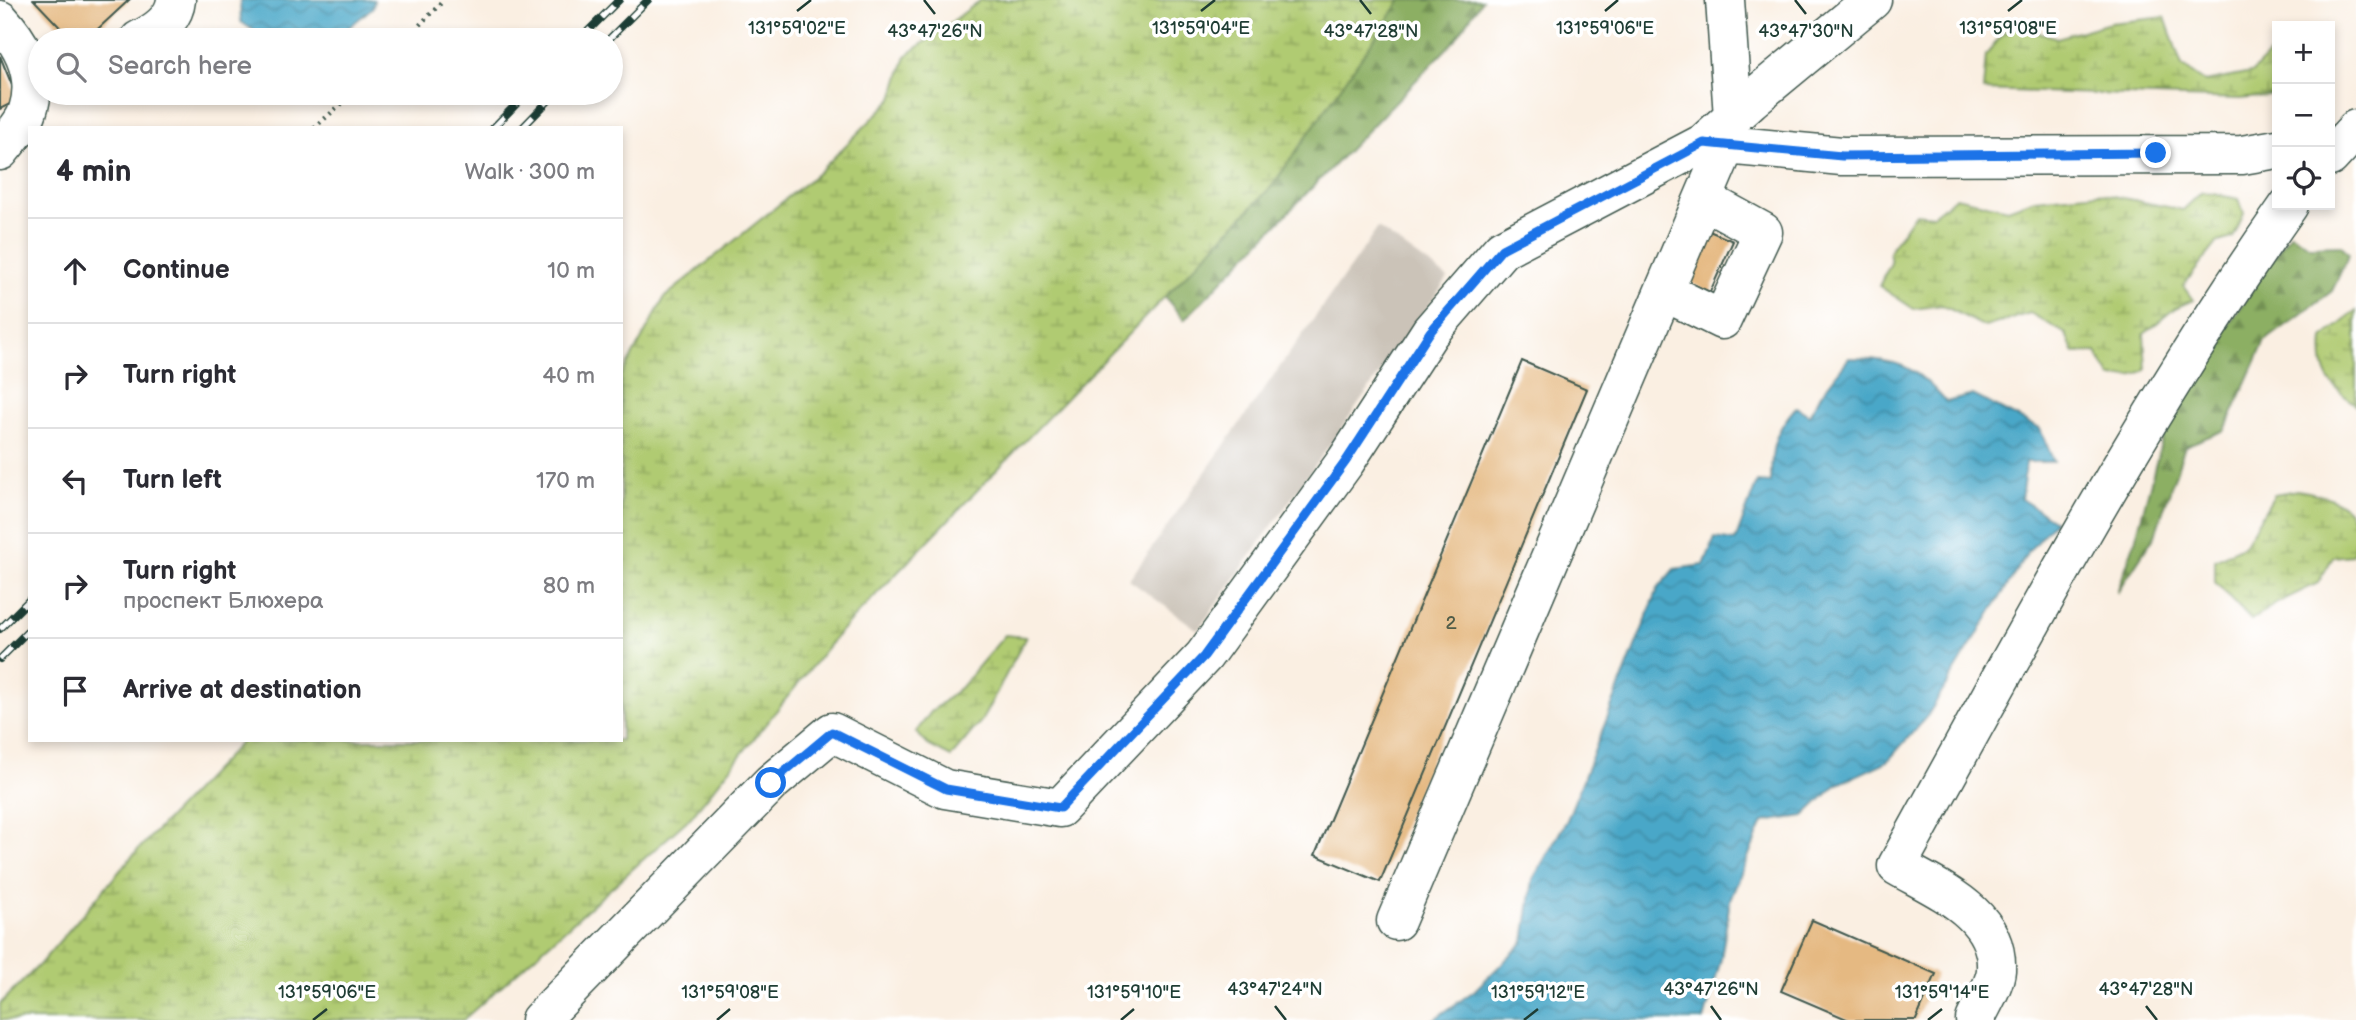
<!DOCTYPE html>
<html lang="en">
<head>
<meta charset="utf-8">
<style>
	body { margin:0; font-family:"Balsamiq Sans",sans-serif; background:#f7f7f7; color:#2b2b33 }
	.controls { position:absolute; right:21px; top:21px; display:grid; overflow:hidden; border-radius:0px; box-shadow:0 4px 10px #0003 }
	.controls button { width:63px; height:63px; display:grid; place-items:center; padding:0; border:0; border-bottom:2px solid #e1e1e2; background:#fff; color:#2b2b33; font:35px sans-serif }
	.stop { position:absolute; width:21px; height:21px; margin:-16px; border:5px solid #1a73e8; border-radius:50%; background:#fff }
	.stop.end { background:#1a73e8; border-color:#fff; box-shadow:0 2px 7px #0008 }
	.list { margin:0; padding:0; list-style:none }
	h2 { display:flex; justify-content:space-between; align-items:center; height:91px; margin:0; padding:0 28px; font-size:30px }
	h2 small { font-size:23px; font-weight:400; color:#7c7c81 }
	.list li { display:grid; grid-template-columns:46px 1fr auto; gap:21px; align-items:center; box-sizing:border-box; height:105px; padding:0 28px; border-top:2px solid #e1e1e2 }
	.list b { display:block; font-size:26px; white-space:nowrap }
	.list p { margin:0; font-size:23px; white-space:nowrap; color:#7c7c81 }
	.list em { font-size:23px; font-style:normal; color:#7c7c81 }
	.icon { flex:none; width:38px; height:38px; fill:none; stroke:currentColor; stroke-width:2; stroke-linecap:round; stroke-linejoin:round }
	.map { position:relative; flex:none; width:2356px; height:1020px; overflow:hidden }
	.search { position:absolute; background:#fff; box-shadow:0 4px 10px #0003; left:28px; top:28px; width:595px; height:77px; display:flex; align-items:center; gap:18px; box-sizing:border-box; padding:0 24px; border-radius:38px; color:#7c7c81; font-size:26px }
	.panel { position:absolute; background:#fff; box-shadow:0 4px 10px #0003; left:28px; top:126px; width:595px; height:616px; border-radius:0px }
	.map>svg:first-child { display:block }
</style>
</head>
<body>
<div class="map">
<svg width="2356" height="1020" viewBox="0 0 2356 1020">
	<defs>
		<pattern id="forest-firs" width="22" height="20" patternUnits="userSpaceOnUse" patternTransform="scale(1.75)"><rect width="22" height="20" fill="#8caf64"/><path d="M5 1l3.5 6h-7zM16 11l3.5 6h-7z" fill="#729053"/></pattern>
		<pattern id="wetland-marsh" width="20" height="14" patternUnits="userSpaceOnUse" patternTransform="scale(1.75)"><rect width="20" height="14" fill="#b0cb72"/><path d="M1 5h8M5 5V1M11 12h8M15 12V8" fill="none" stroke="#8fa65e"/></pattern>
		<pattern id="water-waves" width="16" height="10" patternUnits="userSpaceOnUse" patternTransform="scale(1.75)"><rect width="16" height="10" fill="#49a7c8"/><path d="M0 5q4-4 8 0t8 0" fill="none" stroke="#3c89a3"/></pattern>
	</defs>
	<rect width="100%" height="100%" fill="#fff"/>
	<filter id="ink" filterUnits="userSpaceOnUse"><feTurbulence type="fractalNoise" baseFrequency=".0143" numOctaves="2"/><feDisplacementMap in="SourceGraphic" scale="14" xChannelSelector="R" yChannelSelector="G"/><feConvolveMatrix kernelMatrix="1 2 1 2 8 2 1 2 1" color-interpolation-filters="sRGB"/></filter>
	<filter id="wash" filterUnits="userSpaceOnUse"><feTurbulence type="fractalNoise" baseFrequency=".00686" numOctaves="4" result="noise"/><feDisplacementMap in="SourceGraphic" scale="28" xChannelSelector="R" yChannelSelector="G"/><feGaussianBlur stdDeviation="1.57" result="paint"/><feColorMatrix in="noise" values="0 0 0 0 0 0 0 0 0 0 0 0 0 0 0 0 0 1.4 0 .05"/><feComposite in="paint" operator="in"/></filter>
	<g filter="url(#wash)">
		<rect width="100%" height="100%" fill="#faefe2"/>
		<!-- industrial -->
		<path fill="#cbc3b8" d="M 1378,228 L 1448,278 L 1198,630 L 1129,580 Z"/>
		<!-- forest -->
		<path fill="url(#forest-firs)" stroke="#56764c" stroke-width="2" d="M 1401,0 L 1482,0 L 1455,40 L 1184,320 L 1165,297 L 1272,186 Z
			M 2290,233 L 2310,246 L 2341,245 L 2349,254 L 2332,291 L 2265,341 L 2225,430 L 2185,446 L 2155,535 L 2117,593 L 2135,541 L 2169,414 Z"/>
		<!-- wetland -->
		<path fill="url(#wetland-marsh)" stroke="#688453" stroke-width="2" d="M 981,0 L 1401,0 L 1272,186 L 838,634 L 691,817 L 463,1020 L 0,1020 L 0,1004 L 40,964 L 135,853 L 243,740 L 621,740 L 621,376 L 665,297 L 819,172 L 893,98 L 906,56 Z
			M 2165,17 L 2182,66 L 2205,82 L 2251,73 L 2277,47 L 2277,95 L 2240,99 L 1983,90 L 1986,55 L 2012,23 L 2057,38 L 2110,23 Z
			M 2202,192 L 2239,199 L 2244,213 L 2233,238 L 2218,242 L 2183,286 L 2193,300 L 2175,308 L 2144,334 L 2146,370 L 2132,376 L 2111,378 L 2096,352 L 2074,353 L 2066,334 L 2030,313 L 1985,327 L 1942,305 L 1914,309 L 1879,286 L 1891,263 L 1889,251 L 1915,213 L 1933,215 L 1956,197 L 2008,209 L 2035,199 L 2098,193 L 2183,210 Z
			M 2356,311 L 2356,405 C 2328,384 2320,374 2323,338 Z
			M 2297,490 C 2323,494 2355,501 2356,533 C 2356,542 2356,548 2352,555 L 2333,557 L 2318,583 L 2277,603 L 2251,620 L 2215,582 L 2215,560 L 2244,545 L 2275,494 Z
			M 1005,635 L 1026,637 L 982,720 L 951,757 L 928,745 L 916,732 L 931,712 L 961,687 Z"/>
		<!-- water -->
		<path fill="url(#water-waves)" stroke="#34727e" stroke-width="2" d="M 240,0 L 374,0 L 373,7 L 334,40 L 268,40 L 241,22 Z
			M 1849,358 C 1897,359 1915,365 1946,402 L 1973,395 L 2040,429 L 2054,462 L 2026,462 L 2021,499 L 2055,521 L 2028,552 L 1928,715 L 1888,761 L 1836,785 L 1804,816 L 1763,822 L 1730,900 L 1721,959 L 1704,1020 L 1433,1020 L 1474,991 L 1524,942 L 1533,879 L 1567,820 L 1658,589 L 1674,569 L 1704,565 L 1715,538 L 1735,541 L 1757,482 L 1771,483 C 1771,448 1773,433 1796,407 L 1809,415 L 1822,393 Z"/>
		<g id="blocks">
			<!-- building -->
			<path fill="#e5b982" d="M 34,0 L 129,0 L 86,40 L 72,40 Z
				M 0,56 L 18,100 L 0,109 Z
				M 1709,231 L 1733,241 L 1710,292 L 1686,281 Z
				M 1522,361 L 1587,389 L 1380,882 L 1315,855 Z
				M 1812,920 L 1936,974 L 1916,1020 L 1849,1020 L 1781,991 Z"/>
		</g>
	</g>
	<g filter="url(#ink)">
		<use href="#blocks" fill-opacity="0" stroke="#40584e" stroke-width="2"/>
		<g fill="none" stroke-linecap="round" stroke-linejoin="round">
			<!-- minor casing -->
			<g stroke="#40584e" stroke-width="41">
				<path id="minor" d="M 1725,0 L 1733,117
					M 0,20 C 23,45 39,76 28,110 C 24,124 9,139 0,151
					M 139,40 C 156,32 174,20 176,0
					M 1704,143 L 1842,156 L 2242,155 L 2277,149
					M 2330,157 L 2356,129
					M 1665,292 L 1722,320 L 1763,232 L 1703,199
					M 1396,921 L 1726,145
					M 540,1020 L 771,783 L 832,732 L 945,789 L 1060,808 L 1204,656 L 1346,461 L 1430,332 L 1502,249 L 1704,143 L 1751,100 L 1872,0
					M 1975,1020 C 1981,1006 1995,985 1996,970 C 1999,913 1938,890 1897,866 C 2021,641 2141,415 2289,205"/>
			</g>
			<!-- path -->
			<path stroke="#40584e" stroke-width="4.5" stroke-dasharray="2 5" stroke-linecap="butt" d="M 405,40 L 444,0
				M 314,128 L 354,93"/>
			<!-- minor -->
			<use href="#minor" stroke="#fff" stroke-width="38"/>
			<!-- rail casing -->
			<g stroke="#1f3d34" stroke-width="8">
				<path id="rail" d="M 579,40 L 619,0
					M 608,40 L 648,0
					M 493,128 L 527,93
					M 522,128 L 556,93
					M 0,629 L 30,599
					M 0,659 L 30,629"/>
			</g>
			<!-- rail -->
			<use href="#rail" stroke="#fff" stroke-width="5" stroke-dasharray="16" stroke-linecap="butt"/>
		</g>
	</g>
	<g fill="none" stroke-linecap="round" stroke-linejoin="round" filter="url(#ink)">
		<!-- route -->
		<path stroke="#1a73e8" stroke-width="9" d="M 771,783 L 832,732 L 946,789 L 1060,808 L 1204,656 L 1346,461 L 1430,332 L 1502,249 L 1704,143 L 1842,156 L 2156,153"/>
	</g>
	<!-- ticks -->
	<path fill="none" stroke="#1f3d34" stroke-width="2.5" d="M 924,0 L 935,14M 1360,0 L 1371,14M 1795,0 L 1806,14M 797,11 L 811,0M 1201,11 L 1215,0M 1605,11 L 1618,0M 2008,11 L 2022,0M 1275,1006 L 1286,1020M 1711,1006 L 1721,1020M 2146,1006 L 2157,1020M 313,1020 L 327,1009M 717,1020 L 730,1009M 1121,1020 L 1134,1009M 1524,1020 L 1538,1009M 1928,1020 L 1942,1009"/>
	<g text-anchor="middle" stroke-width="7" stroke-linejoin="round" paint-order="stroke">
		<!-- number labels -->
		<g font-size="19" fill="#505c48">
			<text x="1451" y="629">2</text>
		</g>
	</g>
	<g font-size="18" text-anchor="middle" fill="#1f3d34" stroke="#fff" stroke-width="7" stroke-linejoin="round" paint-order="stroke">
		<text x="797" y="34">131°59'02"E</text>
		<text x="1201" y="34">131°59'04"E</text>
		<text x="1605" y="34">131°59'06"E</text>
		<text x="2008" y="34">131°59'08"E</text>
		<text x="935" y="37">43°47'26"N</text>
		<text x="1371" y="37">43°47'28"N</text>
		<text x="1806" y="37">43°47'30"N</text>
		<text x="1275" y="995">43°47'24"N</text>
		<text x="1711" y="995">43°47'26"N</text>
		<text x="2146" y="995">43°47'28"N</text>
		<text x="327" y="998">131°59'06"E</text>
		<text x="730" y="998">131°59'08"E</text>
		<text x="1134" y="998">131°59'10"E</text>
		<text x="1538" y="998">131°59'12"E</text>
		<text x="1942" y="998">131°59'14"E</text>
	</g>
</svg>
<div class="controls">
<button>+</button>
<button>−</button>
<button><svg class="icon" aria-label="locate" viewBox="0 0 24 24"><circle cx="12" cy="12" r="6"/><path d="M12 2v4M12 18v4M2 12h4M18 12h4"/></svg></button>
</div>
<div class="stop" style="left:771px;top:783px"></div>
<div class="stop end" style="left:2156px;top:153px"></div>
<div class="search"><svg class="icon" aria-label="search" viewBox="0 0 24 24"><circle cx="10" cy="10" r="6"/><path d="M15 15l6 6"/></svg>Search here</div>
<section class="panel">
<h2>4 min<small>Walk · 300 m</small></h2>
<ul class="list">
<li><svg class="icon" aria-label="ahead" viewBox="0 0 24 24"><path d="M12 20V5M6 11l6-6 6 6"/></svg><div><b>Continue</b></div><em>10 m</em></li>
<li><svg class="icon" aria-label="right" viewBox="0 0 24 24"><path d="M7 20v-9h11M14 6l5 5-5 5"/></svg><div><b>Turn right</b></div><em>40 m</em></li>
<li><svg class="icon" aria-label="left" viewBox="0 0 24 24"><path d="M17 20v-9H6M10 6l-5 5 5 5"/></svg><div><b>Turn left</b></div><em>170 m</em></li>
<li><svg class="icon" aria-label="right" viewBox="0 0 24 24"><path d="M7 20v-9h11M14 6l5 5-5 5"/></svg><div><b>Turn right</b><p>проспект Блюхера</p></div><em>80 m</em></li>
<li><svg class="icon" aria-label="arrive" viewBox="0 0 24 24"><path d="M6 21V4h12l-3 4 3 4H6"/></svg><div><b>Arrive at destination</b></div></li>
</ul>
</section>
</div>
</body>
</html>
